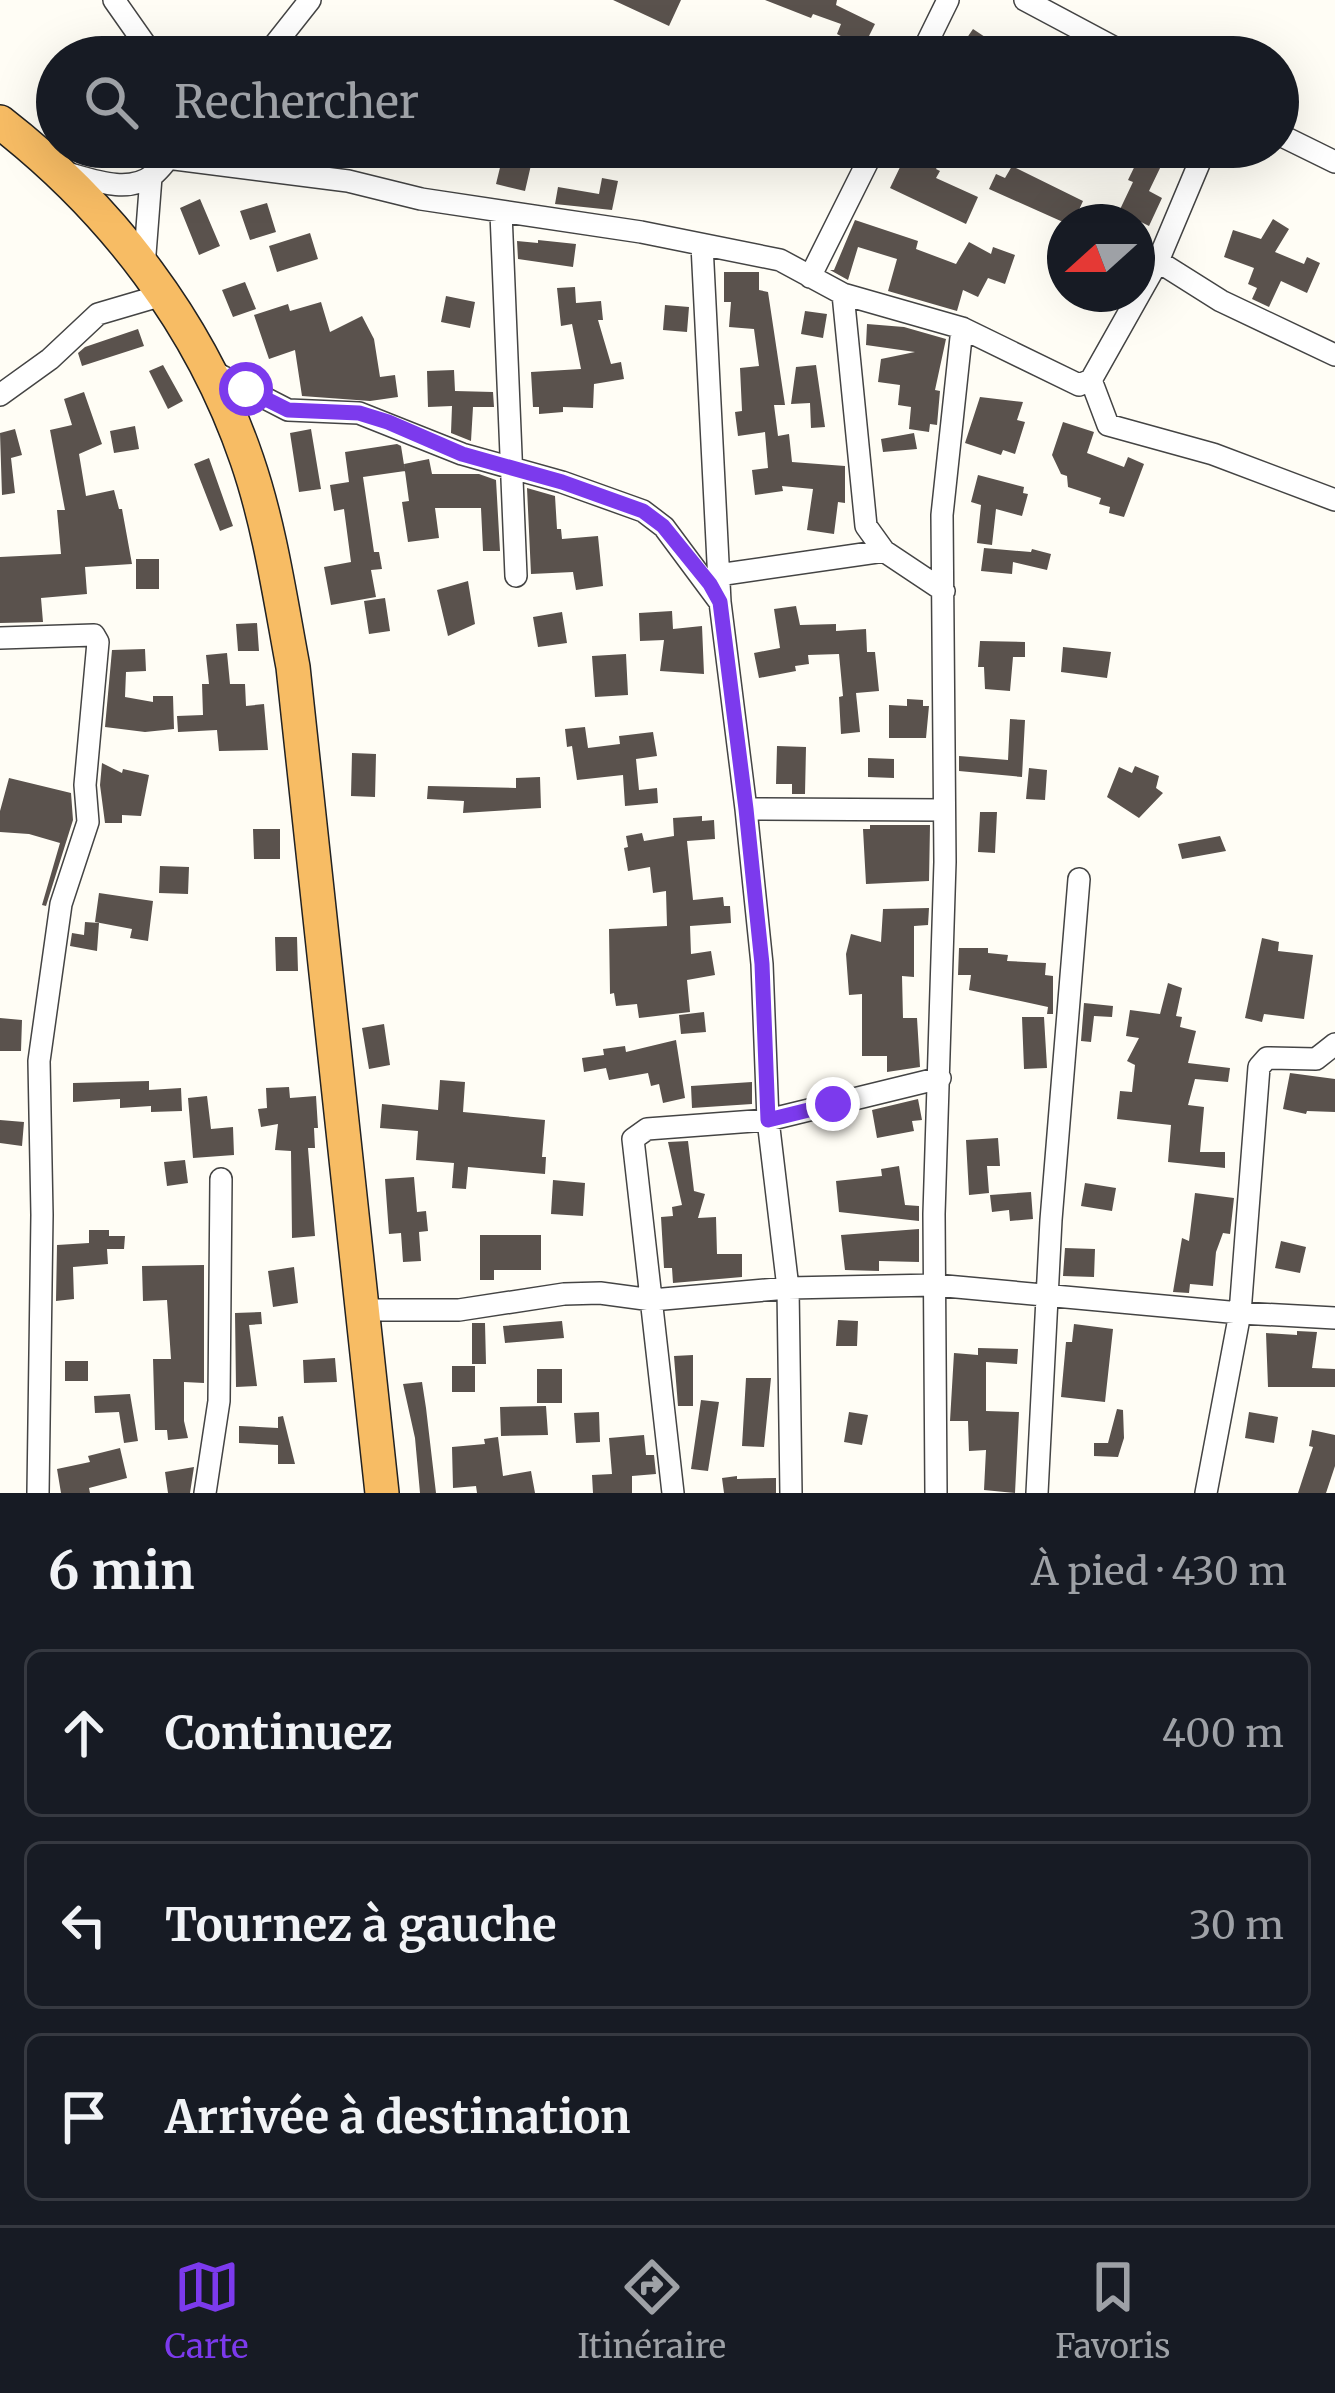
<!DOCTYPE html>
<html lang="fr">
<head>
<meta charset="utf-8">
<style>
	body { margin:0; font-family:Merriweather,serif; background:#20242c; color:#f1f3f6 }
	.compass { position:absolute; left:1047px; top:204px; width:108px; height:108px; border-radius:50%; background:#171b24; box-shadow:0 12px 48px #0002; rotate:249deg }
	.stop { position:absolute; width:36px; height:36px; margin:-27px; border:9px solid #7c3aed; border-radius:50%; background:#fff }
	.stop.end { background:#7c3aed; border-color:#fff; box-shadow:0 3px 12px #0008 }
	.list { margin:0; padding:0; list-style:none }
	h2 { display:flex; justify-content:space-between; align-items:center; height:156px; margin:0; padding:0 48px; font-size:51px }
	h2 small { font-size:39px; font-weight:400; color:#9ea1a6 }
	.list li { display:grid; grid-template-columns:78px 1fr auto; gap:36px; align-items:center; box-sizing:border-box; height:168px; margin:0 24px 24px; padding:0 24px; border:3px solid #363941; border-radius:18px }
	.list b { display:block; font-size:45px; white-space:nowrap }
	.list em { font-size:39px; font-style:normal; color:#9ea1a6 }
	.icon { flex:none; width:66px; height:66px; fill:none; stroke:currentColor; stroke-width:2; stroke-linecap:round; stroke-linejoin:round }
	.map { position:relative; flex:none; width:1335px; height:1493px; overflow:hidden }
	.search { position:absolute; background:#171b24; box-shadow:0 12px 48px #0002; left:36px; right:36px; top:36px; height:132px; display:flex; align-items:center; gap:30px; box-sizing:border-box; padding:0 42px; border-radius:66px; color:#9ea1a6; font-size:45px }
	.sheet { height:732px; background:#171b24 }
	nav { display:flex; justify-content:space-around; align-items:center; box-sizing:border-box; height:168px; border-top:3px solid #363941; background:#171b24; font-size:33px; color:#9ea1a6 }
	nav a { display:grid; justify-items:center; gap:6px }
	nav .on { color:#7c3aed }
	.map>svg:first-child { display:block }
</style>
</head>
<body>
<div class="map">
<svg width="1335" height="1493" viewBox="0 0 1335 1493">
	<rect width="100%" height="100%" fill="#fffdf5"/>
	<!-- building -->
	<path fill="#5a524d" d="M 613,0 L 681,0 L 669,26 Z
		M 765,0 L 837,0 L 836,5 L 875,24 L 863,48 L 837,34 L 841,24 L 813,14 L 811,18 Z
		M 973,29 L 997,45 L 989,57 L 968,57 L 958,51 Z
		M 505,147 L 534,152 L 525,191 L 496,184 Z
		M 890,147 L 949,147 L 936,169 L 940,171 L 936,178 L 978,197 L 966,224 L 890,188 L 902,163 L 887,157 Z
		M 1144,147 L 1162,147 L 1153,162 L 1161,166 L 1149,191 L 1162,198 L 1149,226 L 1141,222 L 1114,222 L 1133,182 L 1128,180 Z
		M 1012,166 L 1083,201 L 1078,212 L 1102,222 L 1063,222 L 989,189 L 996,174 L 1005,178 Z
		M 602,178 L 618,181 L 612,210 L 555,204 L 558,187 L 599,194 Z
		M 200,199 L 220,246 L 199,255 L 180,208 Z
		M 267,203 L 276,232 L 250,240 L 240,211 Z
		M 1273,219 L 1289,229 L 1275,252 L 1304,264 L 1307,257 L 1320,263 L 1307,293 L 1281,281 L 1269,307 L 1252,299 L 1257,288 L 1248,284 L 1254,268 L 1224,257 L 1233,230 L 1261,239 Z
		M 855,220 L 918,241 L 916,249 L 956,264 L 969,242 L 991,254 L 993,247 L 1015,255 L 1005,284 L 988,278 L 978,297 L 963,290 L 957,311 L 888,291 L 897,259 L 858,247 L 848,280 L 830,270 L 834,270 Z
		M 310,233 L 318,259 L 277,272 L 269,246 Z
		M 538,240 L 576,244 L 573,267 L 518,259 L 517,241 L 538,243 Z
		M 724,272 L 759,272 L 759,290 L 768,292 L 785,405 L 774,405 L 778,436 L 789,434 L 792,462 L 845,466 L 845,503 L 838,502 L 834,534 L 807,530 L 813,489 L 782,486 L 783,491 L 755,495 L 752,470 L 768,468 L 765,432 L 738,436 L 735,412 L 742,411 L 740,368 L 759,366 L 754,329 L 729,327 L 731,302 L 724,302 Z
		M 245,282 L 256,309 L 233,317 L 222,290 Z
		M 575,287 L 576,303 L 601,301 L 603,320 L 598,320 L 611,364 L 621,362 L 624,379 L 594,384 L 593,408 L 563,407 L 563,412 L 539,414 L 539,407 L 533,407 L 531,372 L 581,369 L 572,324 L 561,326 L 557,288 Z
		M 446,296 L 475,302 L 470,328 L 441,322 Z
		M 321,302 L 330,332 L 362,316 L 374,339 L 380,377 L 395,375 L 398,397 L 370,401 L 302,396 L 295,350 L 269,359 L 254,315 L 288,304 L 290,311 Z
		M 665,305 L 689,307 L 687,332 L 663,330 Z
		M 805,311 L 827,314 L 823,338 L 801,334 Z
		M 867,324 L 904,327 L 946,339 L 935,390 L 940,391 L 937,425 L 930,424 L 929,432 L 909,429 L 911,407 L 898,405 L 900,385 L 878,382 L 881,359 L 915,352 L 866,345 Z
		M 138,329 L 144,346 L 82,366 L 78,353 L 85,347 Z
		M 163,365 L 183,401 L 168,409 L 149,371 Z
		M 816,365 L 825,427 L 811,428 L 810,403 L 791,404 L 796,367 Z
		M 454,370 L 455,391 L 493,392 L 494,407 L 473,407 L 471,441 L 451,433 L 452,406 L 428,407 L 427,371 Z
		M 84,392 L 102,444 L 79,454 L 86,496 L 114,490 L 119,509 L 122,509 L 132,564 L 85,567 L 87,594 L 41,598 L 43,622 L 0,623 L 0,557 L 61,554 L 57,510 L 65,510 L 50,430 L 72,425 L 64,399 Z
		M 980,397 L 1023,402 L 1017,420 L 1025,422 L 1015,454 L 1003,450 L 1001,455 L 965,443 Z
		M 1063,422 L 1094,432 L 1087,453 L 1124,467 L 1128,457 L 1144,464 L 1124,517 L 1109,513 L 1110,507 L 1099,504 L 1101,498 L 1068,487 L 1067,476 L 1061,474 L 1052,455 Z
		M 135,426 L 139,449 L 114,453 L 110,431 Z
		M 15,429 L 22,455 L 11,458 L 15,493 L 2,495 L 0,433 Z
		M 311,429 L 321,489 L 299,492 L 290,433 Z
		M 914,433 L 917,449 L 883,452 L 881,439 Z
		M 397,444 L 401,446 L 405,471 L 363,477 L 374,552 L 379,552 L 382,569 L 371,570 L 376,597 L 331,605 L 324,567 L 351,562 L 344,509 L 334,511 L 330,485 L 349,482 L 345,452 Z
		M 209,458 L 233,526 L 220,531 L 194,464 Z
		M 429,459 L 432,474 L 479,474 L 496,480 L 500,551 L 483,551 L 481,508 L 435,508 L 439,538 L 408,542 L 402,502 L 409,501 L 404,464 Z
		M 978,475 L 1024,487 L 1023,493 L 1028,494 L 1022,516 L 996,509 L 992,545 L 977,543 L 981,505 L 971,502 Z
		M 527,488 L 555,496 L 557,529 L 561,529 L 562,539 L 598,536 L 603,586 L 576,590 L 573,572 L 531,574 Z
		M 984,548 L 1031,552 L 1032,549 L 1051,554 L 1047,570 L 1013,562 L 1012,574 L 981,571 Z
		M 136,559 L 159,559 L 159,589 L 136,589 Z
		M 468,581 L 475,624 L 448,636 L 437,590 Z
		M 385,598 L 390,631 L 369,634 L 364,601 Z
		M 796,606 L 800,625 L 836,624 L 836,631 L 866,629 L 867,652 L 875,652 L 879,691 L 856,693 L 860,732 L 841,734 L 839,697 L 843,696 L 839,654 L 808,655 L 809,664 L 795,666 L 796,671 L 759,678 L 754,653 L 780,648 L 774,609 Z
		M 672,611 L 673,629 L 702,626 L 704,674 L 660,671 L 664,640 L 640,641 L 639,613 Z
		M 562,612 L 567,643 L 538,647 L 533,617 Z
		M 257,623 L 259,651 L 238,651 L 236,624 Z
		M 980,641 L 1025,642 L 1025,657 L 1013,657 L 1010,691 L 985,689 L 984,667 L 978,667 Z
		M 1063,647 L 1111,652 L 1107,678 L 1061,672 Z
		M 145,649 L 146,671 L 126,672 L 125,697 L 153,702 L 153,696 L 173,696 L 174,729 L 145,732 L 105,727 L 112,650 Z
		M 227,653 L 230,684 L 245,684 L 246,706 L 264,704 L 268,750 L 219,751 L 217,730 L 178,732 L 177,716 L 203,715 L 202,684 L 209,684 L 206,655 Z
		M 626,654 L 628,695 L 595,697 L 592,656 Z
		M 907,699 L 923,700 L 923,706 L 929,706 L 926,738 L 889,738 L 889,705 L 907,706 Z
		M 1010,719 L 1025,720 L 1022,777 L 959,771 L 959,756 L 1008,760 Z
		M 585,727 L 588,748 L 620,744 L 619,736 L 653,732 L 657,756 L 636,759 L 639,790 L 657,788 L 658,803 L 625,806 L 623,775 L 577,780 L 572,746 L 567,747 L 565,729 Z
		M 777,746 L 806,747 L 805,794 L 792,794 L 792,784 L 776,784 Z
		M 352,753 L 376,754 L 375,797 L 351,796 Z
		M 868,758 L 894,759 L 894,778 L 868,777 Z
		M 102,763 L 122,773 L 123,769 L 149,775 L 141,816 L 122,815 L 122,823 L 105,823 L 100,785 Z
		M 1135,766 L 1159,776 L 1156,788 L 1163,793 L 1139,818 L 1107,797 L 1119,767 L 1132,773 Z
		M 1029,768 L 1047,770 L 1045,800 L 1026,799 Z
		M 540,777 L 541,808 L 463,813 L 464,801 L 427,799 L 428,786 L 516,788 L 516,778 Z
		M 9,778 L 71,793 L 73,820 L 46,906 L 42,905 L 60,843 L 29,834 L 0,832 L 0,811 Z
		M 980,812 L 997,812 L 995,853 L 978,852 Z
		M 702,816 L 702,821 L 714,820 L 715,839 L 687,841 L 693,900 L 723,897 L 724,906 L 730,906 L 731,923 L 690,926 L 691,954 L 711,951 L 715,975 L 687,980 L 690,1012 L 639,1018 L 637,1004 L 616,1006 L 614,993 L 610,994 L 609,929 L 667,926 L 666,891 L 653,893 L 650,867 L 628,871 L 624,848 L 628,847 L 626,836 L 642,833 L 644,841 L 674,836 L 673,818 Z
		M 870,825 L 930,825 L 929,881 L 866,884 L 863,829 L 870,829 Z
		M 253,829 L 280,829 L 280,859 L 254,859 Z
		M 1220,836 L 1226,851 L 1182,859 L 1178,844 Z
		M 160,866 L 189,867 L 188,894 L 159,893 Z
		M 99,893 L 153,901 L 148,941 L 130,938 L 132,929 L 95,922 Z
		M 929,908 L 928,925 L 914,926 L 914,977 L 902,976 L 903,1018 L 917,1018 L 920,1067 L 887,1072 L 887,1056 L 862,1056 L 862,994 L 849,995 L 846,954 L 851,934 L 881,942 L 883,909 Z
		M 85,922 L 99,923 L 97,951 L 70,946 L 72,933 L 84,935 Z
		M 275,937 L 297,937 L 298,971 L 276,971 Z
		M 1262,938 L 1279,942 L 1278,951 L 1313,955 L 1304,1019 L 1264,1014 L 1262,1022 L 1245,1018 Z
		M 959,948 L 988,948 L 988,953 L 1008,955 L 1007,961 L 1046,963 L 1045,975 L 1053,976 L 1053,1014 L 1047,1014 L 1048,1007 L 969,990 L 971,975 L 958,975 Z
		M 1168,983 L 1182,988 L 1176,1016 L 1182,1017 L 1180,1027 L 1196,1031 L 1188,1063 L 1230,1068 L 1228,1082 L 1195,1079 L 1188,1105 L 1204,1107 L 1200,1152 L 1225,1152 L 1225,1168 L 1168,1162 L 1171,1125 L 1117,1119 L 1120,1091 L 1132,1092 L 1135,1065 L 1127,1061 L 1139,1038 L 1126,1036 L 1130,1010 L 1160,1014 Z
		M 1084,1003 L 1113,1006 L 1112,1017 L 1094,1016 L 1091,1042 L 1081,1041 Z
		M 704,1012 L 706,1032 L 681,1034 L 679,1015 Z
		M 1022,1017 L 1044,1017 L 1047,1068 L 1024,1069 Z
		M 0,1018 L 22,1020 L 21,1051 L 0,1051 Z
		M 384,1024 L 390,1065 L 369,1069 L 362,1028 Z
		M 676,1040 L 685,1098 L 663,1103 L 659,1084 L 651,1086 L 648,1073 L 609,1080 L 606,1068 L 584,1072 L 582,1058 L 604,1055 L 603,1049 L 625,1046 L 626,1052 Z
		M 1290,1073 L 1335,1079 L 1335,1112 L 1307,1111 L 1306,1114 L 1283,1109 Z
		M 440,1080 L 465,1082 L 463,1112 L 545,1120 L 542,1157 L 546,1157 L 545,1174 L 468,1167 L 466,1189 L 452,1188 L 454,1163 L 416,1160 L 418,1131 L 380,1128 L 382,1104 L 438,1110 Z
		M 149,1081 L 149,1090 L 181,1088 L 182,1111 L 151,1112 L 151,1106 L 120,1108 L 120,1099 L 73,1102 L 73,1083 Z
		M 752,1082 L 752,1104 L 692,1108 L 691,1086 Z
		M 289,1087 L 290,1098 L 316,1096 L 318,1128 L 314,1128 L 315,1148 L 308,1148 L 315,1236 L 292,1238 L 291,1151 L 275,1150 L 278,1124 L 261,1127 L 258,1109 L 267,1108 L 266,1088 Z
		M 207,1096 L 211,1129 L 233,1127 L 234,1155 L 193,1158 L 188,1098 Z
		M 918,1099 L 922,1120 L 912,1121 L 914,1131 L 877,1138 L 872,1110 Z
		M 0,1120 L 24,1122 L 22,1146 L 0,1143 Z
		M 998,1138 L 1000,1166 L 987,1166 L 989,1193 L 969,1195 L 966,1140 Z
		M 688,1141 L 694,1191 L 705,1194 L 698,1218 L 716,1217 L 717,1254 L 742,1254 L 742,1277 L 673,1283 L 672,1268 L 664,1268 L 661,1217 L 673,1216 L 672,1207 L 682,1205 L 668,1142 Z
		M 185,1160 L 188,1183 L 167,1186 L 164,1162 Z
		M 899,1166 L 905,1205 L 919,1206 L 919,1221 L 839,1212 L 836,1181 L 882,1176 L 881,1169 Z
		M 414,1177 L 417,1212 L 426,1211 L 428,1231 L 419,1232 L 421,1261 L 403,1262 L 401,1233 L 389,1234 L 385,1179 Z
		M 553,1180 L 585,1183 L 583,1216 L 551,1214 Z
		M 1085,1183 L 1116,1188 L 1112,1211 L 1081,1206 Z
		M 1031,1192 L 1033,1219 L 1010,1221 L 1009,1210 L 992,1212 L 990,1195 Z
		M 1195,1193 L 1234,1198 L 1230,1234 L 1223,1233 L 1216,1252 L 1213,1286 L 1190,1284 L 1189,1293 L 1173,1292 L 1182,1238 L 1189,1241 Z
		M 919,1229 L 919,1262 L 879,1261 L 879,1271 L 845,1270 L 841,1235 Z
		M 89,1230 L 109,1230 L 109,1236 L 125,1236 L 124,1249 L 107,1249 L 108,1264 L 73,1267 L 74,1299 L 56,1301 L 57,1245 L 89,1243 Z
		M 480,1235 L 541,1235 L 541,1270 L 494,1270 L 494,1280 L 480,1280 Z
		M 1281,1241 L 1306,1247 L 1300,1273 L 1275,1268 Z
		M 1065,1248 L 1095,1249 L 1094,1277 L 1063,1276 Z
		M 204,1265 L 204,1383 L 184,1382 L 184,1421 L 188,1438 L 168,1440 L 167,1430 L 155,1430 L 153,1359 L 171,1359 L 167,1300 L 143,1301 L 142,1266 Z
		M 294,1267 L 298,1303 L 273,1307 L 268,1271 Z
		M 261,1312 L 262,1324 L 249,1325 L 257,1386 L 236,1387 L 235,1313 Z
		M 838,1320 L 858,1321 L 857,1346 L 836,1346 Z
		M 562,1321 L 564,1338 L 505,1343 L 503,1326 Z
		M 472,1323 L 485,1323 L 486,1364 L 472,1364 Z
		M 1074,1324 L 1113,1329 L 1105,1402 L 1061,1397 L 1066,1342 L 1072,1342 Z
		M 1297,1331 L 1317,1332 L 1312,1368 L 1335,1369 L 1335,1387 L 1268,1387 L 1266,1333 L 1297,1335 Z
		M 978,1348 L 1018,1349 L 1017,1364 L 986,1362 L 986,1411 L 1019,1412 L 1015,1493 L 984,1490 L 986,1450 L 969,1451 L 968,1421 L 950,1421 L 954,1353 L 978,1355 Z
		M 693,1355 L 693,1406 L 678,1406 L 674,1356 Z
		M 335,1358 L 337,1382 L 304,1383 L 303,1360 Z
		M 65,1361 L 88,1361 L 88,1381 L 65,1381 Z
		M 452,1366 L 475,1366 L 475,1392 L 452,1392 Z
		M 537,1369 L 562,1369 L 562,1403 L 537,1403 Z
		M 746,1378 L 771,1378 L 764,1447 L 742,1446 Z
		M 422,1382 L 426,1408 L 436,1493 L 420,1493 L 415,1438 L 403,1384 Z
		M 130,1394 L 138,1441 L 124,1443 L 119,1412 L 95,1413 L 94,1396 Z
		M 701,1400 L 719,1402 L 708,1471 L 691,1469 Z
		M 546,1406 L 548,1435 L 501,1436 L 500,1407 Z
		M 1117,1409 L 1123,1410 L 1124,1438 L 1118,1457 L 1094,1456 L 1094,1443 L 1108,1443 Z
		M 599,1412 L 600,1442 L 576,1443 L 574,1413 Z
		M 849,1412 L 868,1415 L 862,1445 L 844,1442 Z
		M 1249,1412 L 1278,1417 L 1274,1443 L 1245,1438 Z
		M 283,1416 L 295,1464 L 278,1464 L 278,1445 L 239,1443 L 239,1426 L 278,1428 L 278,1417 Z
		M 1312,1430 L 1335,1435 L 1335,1466 L 1326,1493 L 1298,1493 L 1313,1447 L 1309,1446 Z
		M 644,1435 L 646,1455 L 654,1455 L 656,1474 L 632,1476 L 632,1493 L 593,1493 L 592,1475 L 612,1474 L 609,1438 Z
		M 498,1437 L 503,1476 L 531,1471 L 535,1493 L 477,1493 L 476,1486 L 453,1488 L 452,1447 L 485,1444 L 484,1439 Z
		M 120,1448 L 127,1478 L 89,1488 L 90,1493 L 61,1493 L 57,1469 L 90,1462 L 88,1456 Z
		M 194,1467 L 190,1493 L 168,1493 L 165,1472 Z
		M 737,1476 L 737,1479 L 776,1478 L 776,1493 L 724,1493 L 722,1478 Z"/>
	<g fill="none" stroke-linecap="round" stroke-linejoin="round">
		<!-- minor casing -->
		<g stroke="#444" stroke-width="24">
			<path id="minor" d="M 114,0 L 154,57
				M 1025,0 L 1132,57
				M 265,57 L 310,0
				M 920,57 L 948,0
				M 1278,134 L 1335,162
				M 167,158 L 348,181 L 421,199 L 641,232 L 780,260 L 843,294 L 962,328 L 1079,385 L 1091,380 L 1158,261 L 1206,147
				M 63,172 C 90,179 128,195 153,175 C 161,169 167,159 174,152
				M 501,213 L 516,576
				M 702,245 L 720,602 L 746,809 L 762,964 L 768,1120 L 788,1288 L 791,1493
				M 1156,260 L 1221,301 L 1335,355
				M 144,267 L 151,177
				M 810,277 L 875,147
				M 843,294 L 866,526 L 884,551 L 944,591
				M 210,370 L 288,410 L 359,413 L 462,454 L 562,482 L 643,511 L 664,527 L 719,601
				M 1091,380 L 1108,425 L 1213,454 L 1335,500
				M 0,395 L 50,359 L 98,314 L 166,294
				M 710,584 L 718,575 L 884,551
				M 0,638 L 94,635 L 98,642 L 85,785 L 88,822 L 61,904 L 39,1061 L 42,1215 L 38,1493
				M 746,809 L 943,810
				M 364,1310 L 459,1310 L 564,1294 L 600,1293 L 652,1300 L 788,1288 L 935,1285 L 1240,1313 L 1335,1318
				M 205,1493 L 219,1401 L 221,1179
				M 673,1493 L 633,1139 L 647,1129 L 768,1120 L 940,1078
				M 936,1493 L 934,1214 L 945,862 L 942,515 L 962,328
				M 1037,1493 L 1051,1220 L 1079,879
				M 1206,1493 L 1240,1313 L 1259,1067 L 1267,1058 L 1316,1059 L 1335,1044"/>
		</g>
		<!-- trunk casing -->
		<g stroke="#222" stroke-width="36">
			<path id="trunk" d="M 0,122 C 112,209 201,325 247,460 C 270,527 280,598 293,667 L 382,1493"/>
		</g>
		<!-- minor -->
		<use href="#minor" stroke="#fff" stroke-width="21"/>
		<!-- trunk -->
		<use href="#trunk" stroke="#f7bc64" stroke-width="33"/>
	</g>
	<g fill="none" stroke-linecap="round" stroke-linejoin="round">
		<!-- route -->
		<path stroke="#7c3aed" stroke-width="15" d="M 246,389 L 288,410 L 359,413 L 388,422 L 462,454 L 562,482 L 643,511 L 663,526 L 710,584 L 720,602 L 746,809 L 762,964 L 768,1120 L 833,1104"/>
	</g>
</svg>
<svg class="compass" viewBox="-18 -18 36 36"><path d="M0-13l5 13h-10z" fill="#e53935"/><path d="M0 13l5-13h-10z" fill="#9ea1a6"/></svg>
<div class="stop" style="left:246px;top:389px"></div>
<div class="stop end" style="left:833px;top:1104px"></div>
<div class="search"><svg class="icon" aria-label="search" viewBox="0 0 24 24"><circle cx="10" cy="10" r="6"/><path d="M15 15l6 6"/></svg>Rechercher</div>
</div>
<section class="sheet">
<h2>6 min<small>À pied · 430 m</small></h2>
<ul class="list">
<li><svg class="icon" aria-label="ahead" viewBox="0 0 24 24"><path d="M12 20V5M6 11l6-6 6 6"/></svg><div><b>Continuez</b></div><em>400 m</em></li>
<li><svg class="icon" aria-label="left" viewBox="0 0 24 24"><path d="M17 20v-9H6M10 6l-5 5 5 5"/></svg><div><b>Tournez à gauche</b></div><em>30 m</em></li>
<li><svg class="icon" aria-label="arrive" viewBox="0 0 24 24"><path d="M6 21V4h12l-3 4 3 4H6"/></svg><div><b>Arrivée à destination</b></div></li>
</ul>
</section>
<nav>
<a class="on"><svg class="icon" aria-label="map" viewBox="0 0 24 24"><path d="M3 6l6-2 6 2 6-2v14l-6 2-6-2-6 2zM9 4v14M15 6v14"/></svg>Carte</a>
<a><svg class="icon" aria-label="directions" viewBox="0 0 24 24"><path d="M12 3l9 9-9 9-9-9zM9 14v-3h6M13 9l2 2-2 2"/></svg>Itinéraire</a>
<a><svg class="icon" aria-label="saved" viewBox="0 0 24 24"><path d="M7 4h10v16l-5-4-5 4z"/></svg>Favoris</a>
</nav>
</body>
</html>
